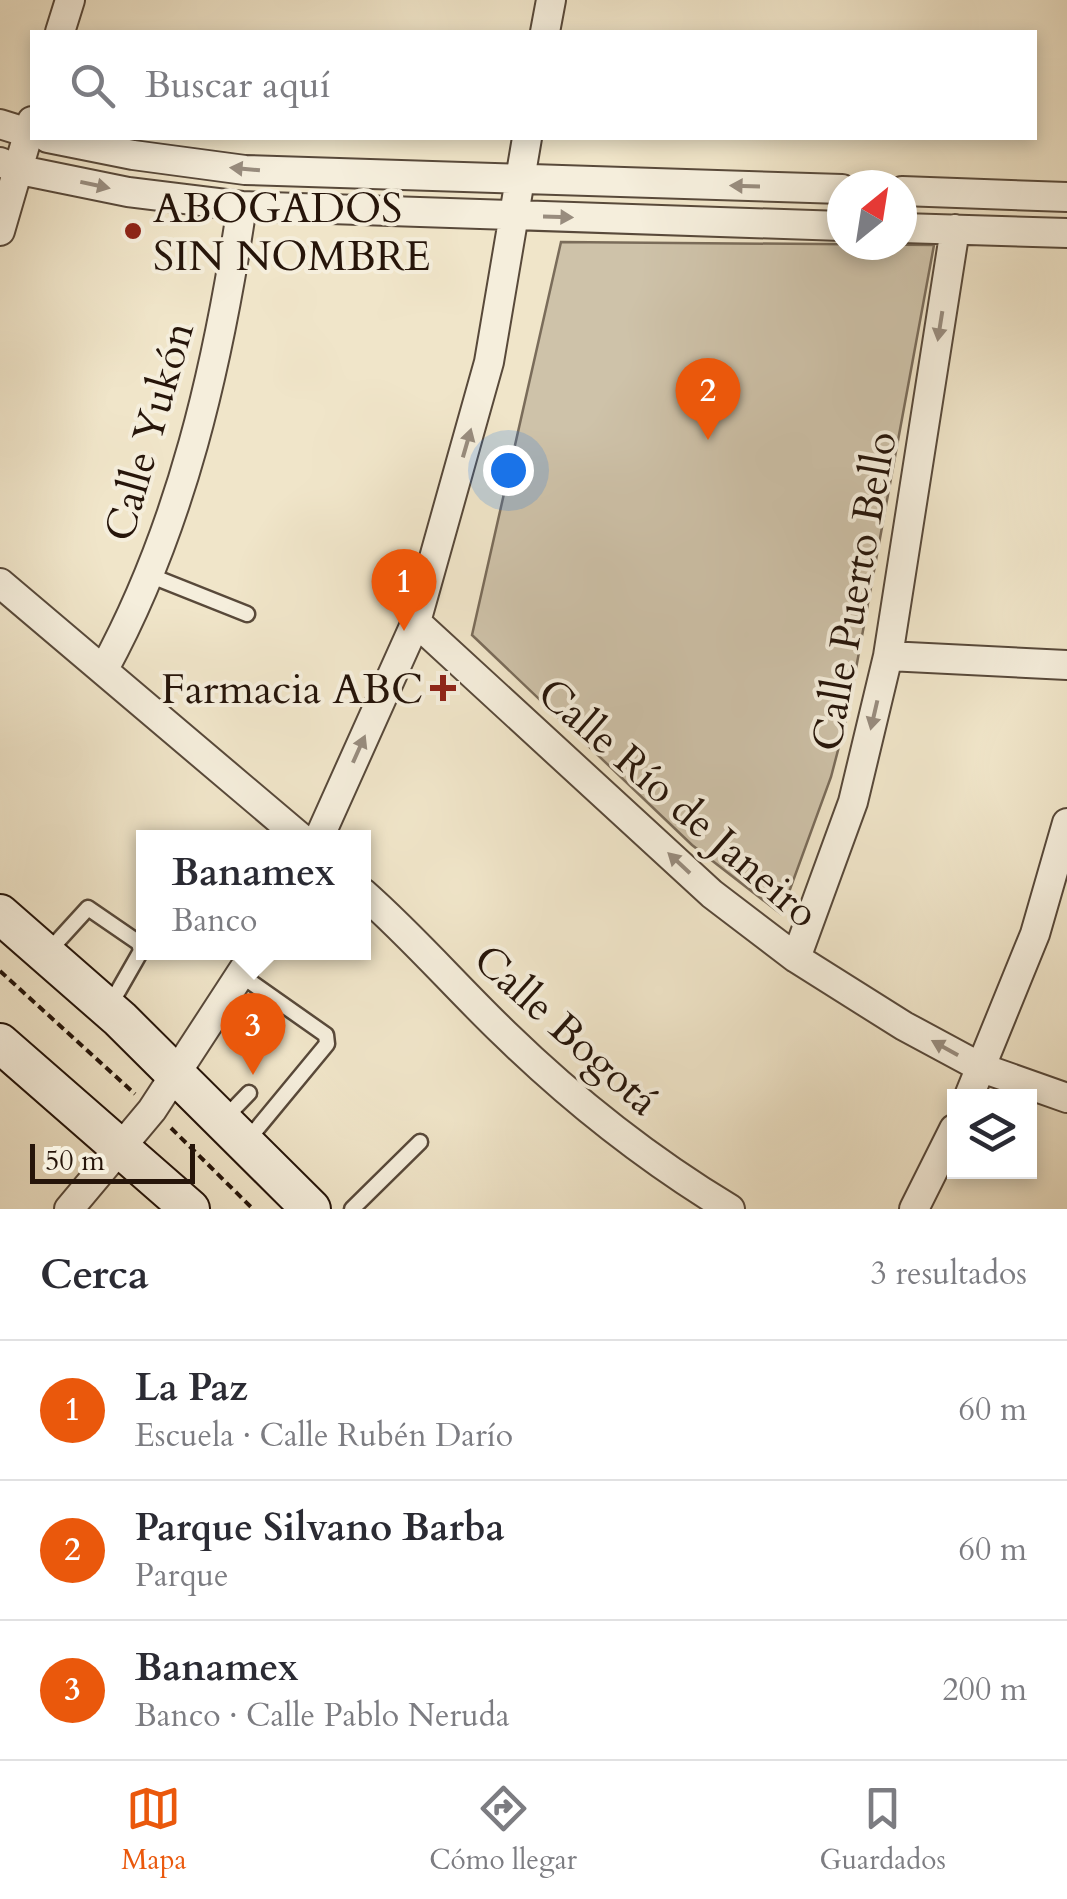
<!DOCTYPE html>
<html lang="es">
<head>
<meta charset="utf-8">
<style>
	body { margin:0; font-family:Cardo,serif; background:#f2f2f3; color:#2b2b33 }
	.controls { position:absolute; right:30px; bottom:30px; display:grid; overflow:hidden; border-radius:0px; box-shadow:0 5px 15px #0003 }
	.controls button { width:90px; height:90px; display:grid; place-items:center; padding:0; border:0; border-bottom:2px solid #e1e1e2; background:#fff; color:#2b2b33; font:50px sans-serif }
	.compass { position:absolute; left:827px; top:170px; width:90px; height:90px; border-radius:50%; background:#fff; box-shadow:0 5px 15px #0003; rotate:30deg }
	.scale { position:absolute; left:30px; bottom:25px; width:165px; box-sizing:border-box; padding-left:10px; border:5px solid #26150a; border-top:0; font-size:28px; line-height:35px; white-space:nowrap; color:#26150a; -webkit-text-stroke:8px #f5eedc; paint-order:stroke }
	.you { position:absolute; left:508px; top:470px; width:35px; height:35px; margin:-25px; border:8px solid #fff; border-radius:50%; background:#1a73e8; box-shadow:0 0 0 15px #1a73e833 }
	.badge { display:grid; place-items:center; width:65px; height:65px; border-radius:50%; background:#ea580c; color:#fff; font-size:32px; font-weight:700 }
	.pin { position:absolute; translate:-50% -82px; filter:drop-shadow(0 2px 5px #0008) }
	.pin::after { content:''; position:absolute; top:52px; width:35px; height:30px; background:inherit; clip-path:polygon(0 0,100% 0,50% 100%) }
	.popup { position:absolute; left:136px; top:830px; width:235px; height:130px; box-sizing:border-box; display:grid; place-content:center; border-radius:0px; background:#fff; filter:drop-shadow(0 2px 8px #0005); font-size:32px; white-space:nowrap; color:#7c7c81 }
	.popup b { font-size:38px; color:#2b2b33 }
	.popup::after { content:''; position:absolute; left:50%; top:100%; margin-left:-20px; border:20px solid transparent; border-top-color:#fff }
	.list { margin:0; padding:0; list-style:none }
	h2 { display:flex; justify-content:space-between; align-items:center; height:130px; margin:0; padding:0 40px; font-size:42px }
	h2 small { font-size:32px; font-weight:400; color:#7c7c81 }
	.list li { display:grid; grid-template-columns:65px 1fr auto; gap:30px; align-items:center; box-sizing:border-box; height:140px; padding:0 40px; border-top:2px solid #e1e1e2 }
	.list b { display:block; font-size:38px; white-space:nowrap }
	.list p { margin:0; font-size:32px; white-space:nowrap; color:#7c7c81 }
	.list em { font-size:32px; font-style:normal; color:#7c7c81 }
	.icon { flex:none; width:55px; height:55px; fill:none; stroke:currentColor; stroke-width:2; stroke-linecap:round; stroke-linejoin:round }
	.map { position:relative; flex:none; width:1067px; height:1209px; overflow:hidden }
	.search { position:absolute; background:#fff; box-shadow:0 5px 15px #0003; left:30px; right:30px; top:30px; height:110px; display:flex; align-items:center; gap:25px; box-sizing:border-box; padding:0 35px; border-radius:0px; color:#7c7c81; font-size:38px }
	.sheet { height:550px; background:#fff }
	nav { display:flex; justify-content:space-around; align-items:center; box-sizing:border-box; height:140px; border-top:2px solid #e1e1e2; background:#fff; font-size:28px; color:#7c7c81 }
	nav a { display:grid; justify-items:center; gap:5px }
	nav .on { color:#ea580c }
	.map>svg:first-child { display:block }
</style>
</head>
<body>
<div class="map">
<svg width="1067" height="1209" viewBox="0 0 1067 1209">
	<rect width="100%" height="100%" fill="#f0e5c9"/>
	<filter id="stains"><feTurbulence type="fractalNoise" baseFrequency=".002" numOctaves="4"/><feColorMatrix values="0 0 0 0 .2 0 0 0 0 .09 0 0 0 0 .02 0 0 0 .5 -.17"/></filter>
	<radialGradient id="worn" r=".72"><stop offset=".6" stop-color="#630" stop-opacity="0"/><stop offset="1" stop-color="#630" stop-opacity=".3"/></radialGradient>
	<!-- green -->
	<path fill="#cec2a9" stroke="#7a6c5a" stroke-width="2.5" d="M 561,242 L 934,245 L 848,712 L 831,777 L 781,914 L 692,845 L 472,635 Z"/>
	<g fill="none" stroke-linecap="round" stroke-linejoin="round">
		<!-- lane casing -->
		<g stroke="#58493a" stroke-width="19">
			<path id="lane" d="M 149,575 L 247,614
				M 46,954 L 88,908 L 139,943 L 141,951 L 109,1007
				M 242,976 L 326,1035 L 327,1044 L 246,1142
				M 223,1120 L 249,1093
				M 352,1209 L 420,1142"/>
		</g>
		<!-- street casing -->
		<g stroke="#58493a" stroke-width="32">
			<path id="street" d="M 60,32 L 70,0
				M 545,32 L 551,0
				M 0,124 L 32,134
				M 48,138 L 133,155 L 245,170 L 842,189
				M 0,162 L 20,170 L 128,192 L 242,206 L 842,226
				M 902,191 L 1067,197
				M 902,228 L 1067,233
				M 0,231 L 32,121
				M 0,583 L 301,838
				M 416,622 L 712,894 L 796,958 L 904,1026 L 982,1068 L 1067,1098
				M 888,656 L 1067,665
				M 104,669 C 182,526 218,366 242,206
				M 319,838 L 416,622 L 489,362 L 527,138
				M 363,893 C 413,937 457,988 505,1034 C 573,1100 649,1160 730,1209
				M 796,958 L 853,802 L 888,656 L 955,229
				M 969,1096 L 1035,934 L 1067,823
				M 69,1209 L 152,1110 L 255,952
				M 914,1209 L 954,1129"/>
		</g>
		<!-- secondary casing -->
		<g stroke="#26150a" stroke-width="42">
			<path id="secondary" d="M 0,914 L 120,1019 L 311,1209
				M 0,1043 L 190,1209"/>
		</g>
		<!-- path -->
		<path stroke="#26150a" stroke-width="4" stroke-dasharray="8 5" stroke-linecap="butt" d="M 0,971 L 135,1094
			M 171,1128 L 253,1209"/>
		<!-- lane -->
		<use href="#lane" stroke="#f5eedc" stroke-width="14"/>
		<!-- street -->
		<use href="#street" stroke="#f5eedc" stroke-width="28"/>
		<!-- secondary -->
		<use href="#secondary" stroke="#f5eedc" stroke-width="38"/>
	</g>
	<!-- one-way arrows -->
	<defs><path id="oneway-solid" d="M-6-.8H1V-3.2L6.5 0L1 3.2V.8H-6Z" transform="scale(2.5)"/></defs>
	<g fill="#988c7e">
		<use href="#oneway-solid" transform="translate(245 169) rotate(-175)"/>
		<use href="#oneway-solid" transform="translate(95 185) rotate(12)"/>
		<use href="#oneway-solid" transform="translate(745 186) rotate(-178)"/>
		<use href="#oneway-solid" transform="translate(558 217) rotate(2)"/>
		<use href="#oneway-solid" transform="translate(940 326) rotate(99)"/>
		<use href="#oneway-solid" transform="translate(467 443) rotate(-74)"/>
		<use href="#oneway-solid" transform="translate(874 715) rotate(103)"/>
		<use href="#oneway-solid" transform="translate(359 749) rotate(-66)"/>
		<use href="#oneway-solid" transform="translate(679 863) rotate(-137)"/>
		<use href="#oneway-solid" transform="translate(945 1048) rotate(-151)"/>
	</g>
	<!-- markers -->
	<g fill="#8f2418" stroke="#f5eedc" stroke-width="4">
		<circle cx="133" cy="231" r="10"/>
		<path d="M438 673h10v10h10v10h-10v10h-10v-10h-10v-10h10z"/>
	</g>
	<g text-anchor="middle" stroke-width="8" stroke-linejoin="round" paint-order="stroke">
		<!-- poi labels -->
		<g font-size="42" fill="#26150a" stroke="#f5eedc" text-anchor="start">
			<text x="153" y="222">ABOGADOS<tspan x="153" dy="48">SIN NOMBRE</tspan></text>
			<text x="423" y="703" text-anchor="end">Farmacia ABC</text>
		</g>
		<!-- street labels -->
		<g font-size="42" fill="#26150a" stroke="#f5eedc">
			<text transform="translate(148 431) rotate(-74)" y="15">Calle Yukón</text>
			<text transform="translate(853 591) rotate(-80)" y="15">Calle Puerto Bello</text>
			<text transform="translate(679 802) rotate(41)" y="15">Calle Río de Janeiro</text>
			<text transform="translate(567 1029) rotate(42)" y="15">Calle Bogotá</text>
		</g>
	</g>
	<rect width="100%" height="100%" filter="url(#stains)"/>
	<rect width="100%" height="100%" fill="url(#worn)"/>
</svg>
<div class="controls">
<button><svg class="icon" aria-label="layers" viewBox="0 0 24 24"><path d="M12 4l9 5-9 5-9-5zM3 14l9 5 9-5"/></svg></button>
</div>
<svg class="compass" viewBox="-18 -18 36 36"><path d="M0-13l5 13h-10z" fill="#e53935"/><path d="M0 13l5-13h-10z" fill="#7c7c81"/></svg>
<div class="scale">50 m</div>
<div class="you"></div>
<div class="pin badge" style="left:404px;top:631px">1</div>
<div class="pin badge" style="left:708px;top:440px">2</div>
<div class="pin badge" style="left:253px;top:1075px">3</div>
<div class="popup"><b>Banamex</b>Banco</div>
<div class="search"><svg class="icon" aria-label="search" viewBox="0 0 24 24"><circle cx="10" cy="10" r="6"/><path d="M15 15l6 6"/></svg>Buscar aquí</div>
</div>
<section class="sheet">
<h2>Cerca<small>3 resultados</small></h2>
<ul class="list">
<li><span class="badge">1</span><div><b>La Paz</b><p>Escuela · Calle Rubén Darío</p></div><em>60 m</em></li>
<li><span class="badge">2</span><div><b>Parque Silvano Barba</b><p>Parque</p></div><em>60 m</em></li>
<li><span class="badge">3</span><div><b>Banamex</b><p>Banco · Calle Pablo Neruda</p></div><em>200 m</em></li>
</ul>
</section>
<nav>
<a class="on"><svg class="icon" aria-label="map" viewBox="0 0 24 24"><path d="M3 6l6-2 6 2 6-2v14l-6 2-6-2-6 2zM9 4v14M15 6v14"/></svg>Mapa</a>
<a><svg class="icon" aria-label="directions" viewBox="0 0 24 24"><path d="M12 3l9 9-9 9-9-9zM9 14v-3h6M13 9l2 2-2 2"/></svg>Cómo llegar</a>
<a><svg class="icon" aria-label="saved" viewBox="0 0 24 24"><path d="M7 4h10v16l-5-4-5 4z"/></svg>Guardados</a>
</nav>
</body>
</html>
